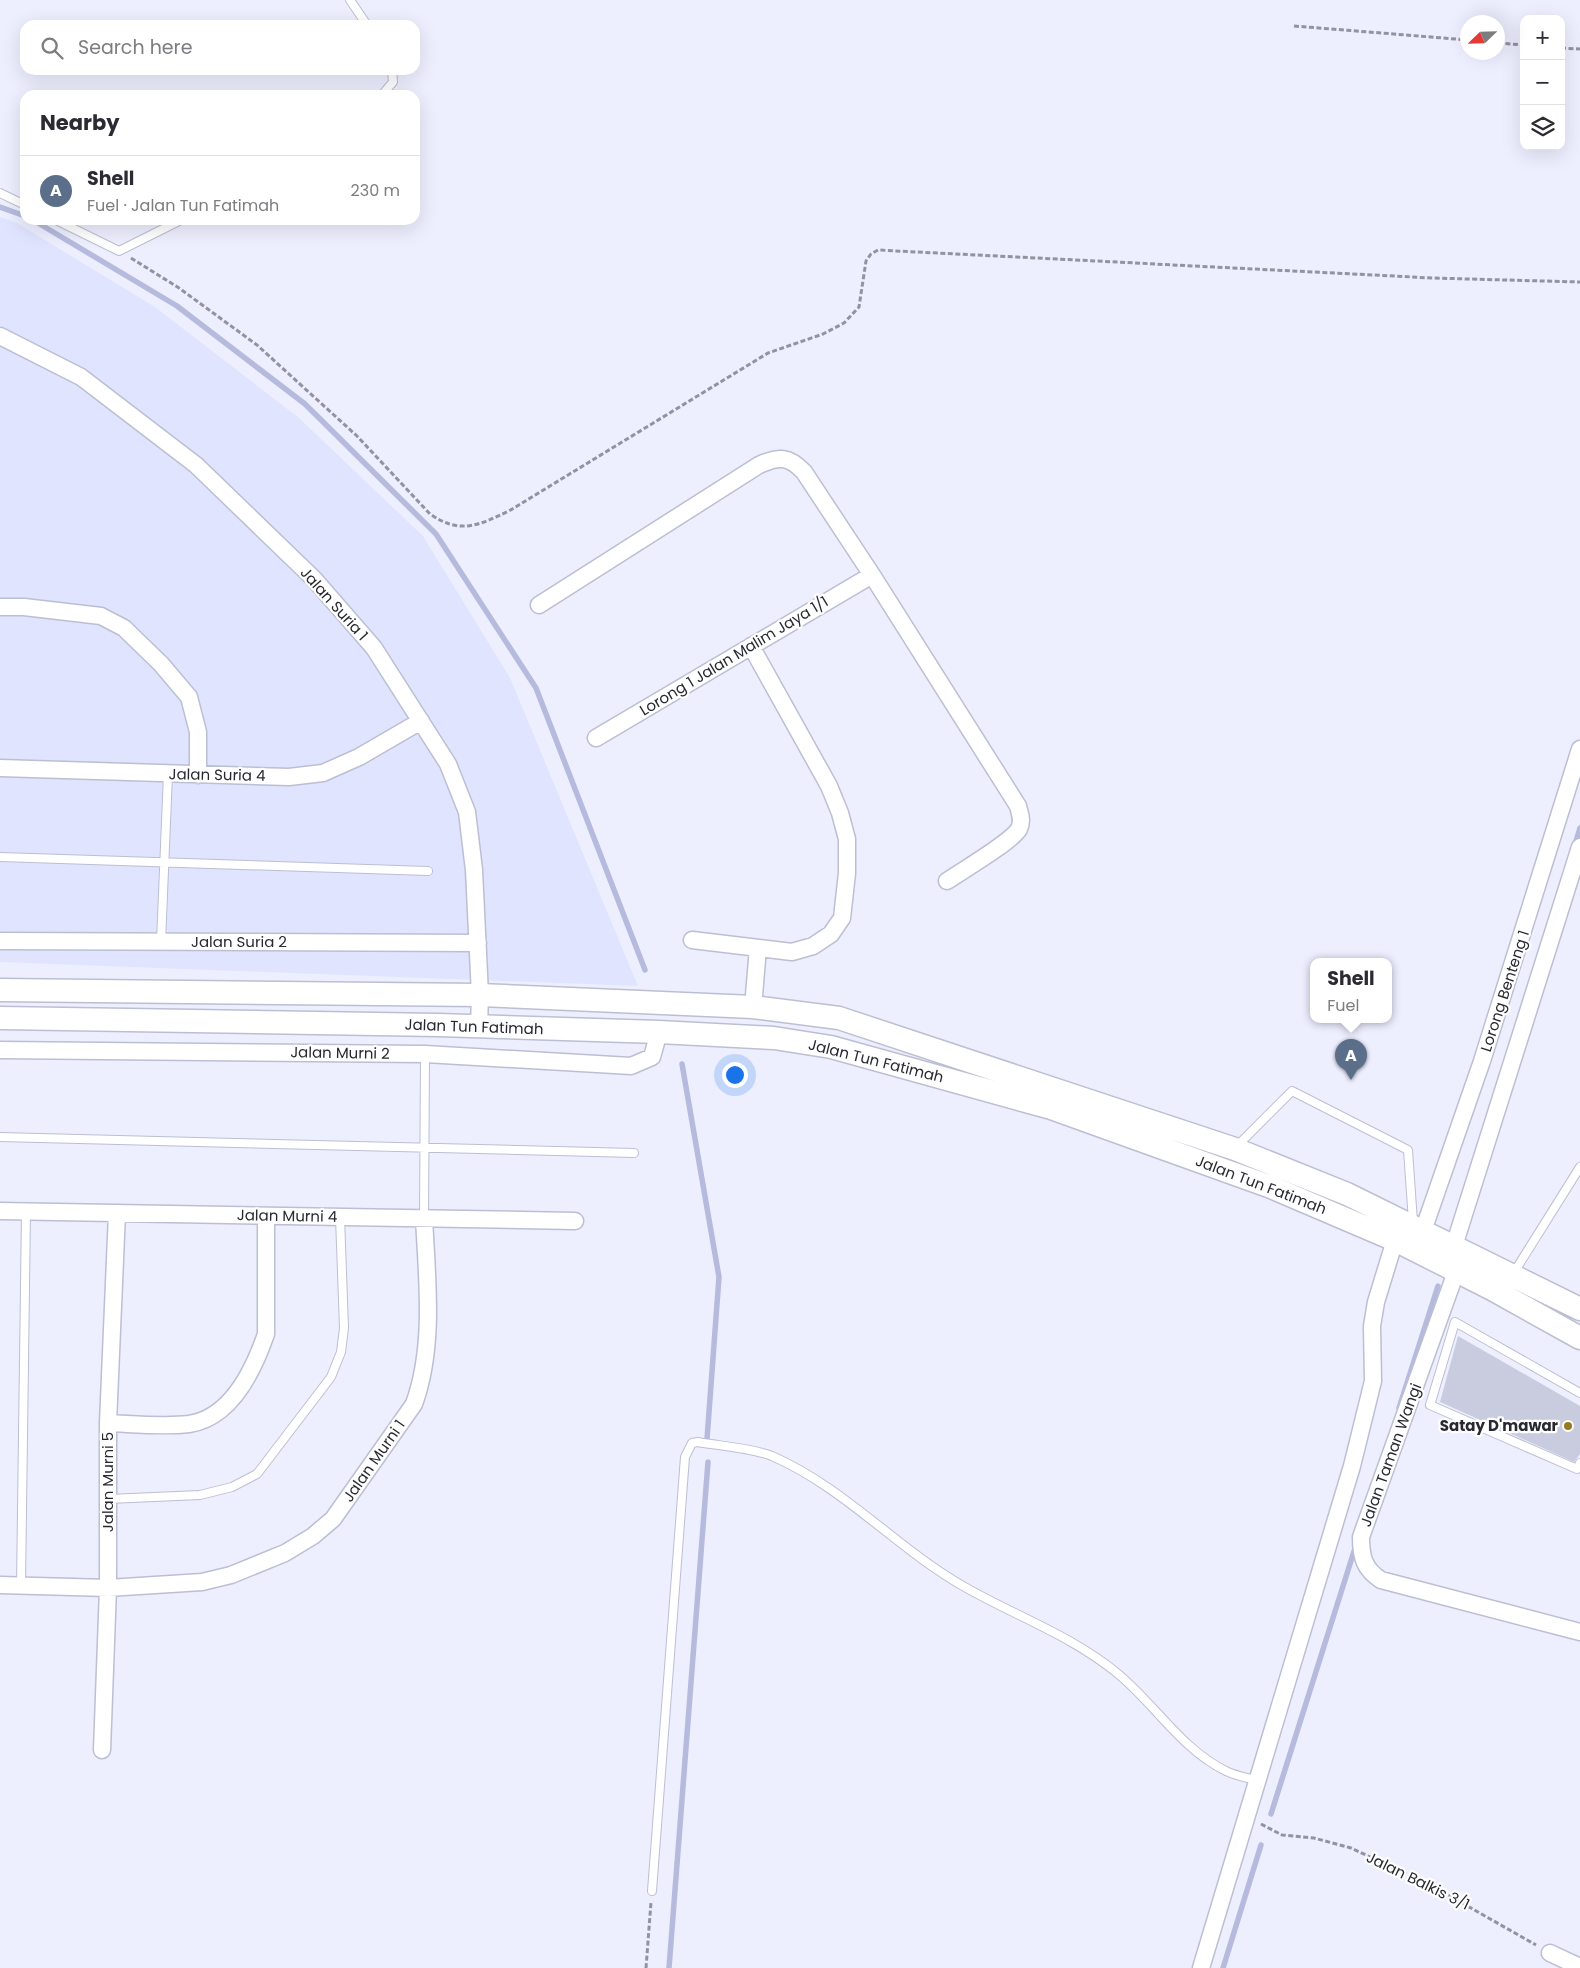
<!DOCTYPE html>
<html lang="en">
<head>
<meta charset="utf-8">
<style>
	body { margin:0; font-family:Poppins,sans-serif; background:#f7f7f7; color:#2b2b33 }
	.controls { position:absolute; right:15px; top:15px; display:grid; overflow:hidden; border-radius:10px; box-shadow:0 5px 20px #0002 }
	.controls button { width:45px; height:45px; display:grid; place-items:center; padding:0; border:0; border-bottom:1px solid #e1e1e2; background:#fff; color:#2b2b33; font:25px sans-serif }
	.compass { position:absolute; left:1460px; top:15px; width:45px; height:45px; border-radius:50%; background:#fff; box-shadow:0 5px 20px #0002; rotate:247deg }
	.you { position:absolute; left:734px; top:1074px; width:18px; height:18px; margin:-12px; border:4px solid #fff; border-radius:50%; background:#1a73e8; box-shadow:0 0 0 8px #1a73e833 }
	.badge { display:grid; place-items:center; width:32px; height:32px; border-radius:50%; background:#7c3aed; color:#fff; font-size:16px; font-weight:700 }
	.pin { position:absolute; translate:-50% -41px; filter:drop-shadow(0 1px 2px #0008) }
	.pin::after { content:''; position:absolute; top:26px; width:18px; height:15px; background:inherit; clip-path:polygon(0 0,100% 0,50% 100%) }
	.popup { position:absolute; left:1310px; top:958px; width:82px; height:65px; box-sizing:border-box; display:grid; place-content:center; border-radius:10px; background:#fff; filter:drop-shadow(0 1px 4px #0005); font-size:16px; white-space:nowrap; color:#7c7c81 }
	.popup b { font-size:19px; color:#2b2b33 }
	.popup::after { content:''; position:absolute; left:50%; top:100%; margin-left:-10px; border:10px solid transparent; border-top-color:#fff }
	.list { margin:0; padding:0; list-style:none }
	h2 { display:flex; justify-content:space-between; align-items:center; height:65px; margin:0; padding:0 20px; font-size:21px }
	h2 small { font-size:16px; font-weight:400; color:#7c7c81 }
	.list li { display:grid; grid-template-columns:32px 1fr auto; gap:15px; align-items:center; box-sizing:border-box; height:70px; padding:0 20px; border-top:1px solid #e1e1e2 }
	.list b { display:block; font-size:19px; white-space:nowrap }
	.list p { margin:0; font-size:16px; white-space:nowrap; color:#7c7c81 }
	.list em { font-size:16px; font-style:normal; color:#7c7c81 }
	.icon { flex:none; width:28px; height:28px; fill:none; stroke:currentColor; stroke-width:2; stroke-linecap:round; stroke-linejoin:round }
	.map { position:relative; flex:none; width:1580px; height:1968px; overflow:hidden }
	.search { position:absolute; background:#fff; box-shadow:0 5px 20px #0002; left:20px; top:20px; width:400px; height:55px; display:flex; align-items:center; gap:12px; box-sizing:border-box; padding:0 18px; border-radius:15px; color:#7c7c81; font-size:19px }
	.panel { position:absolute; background:#fff; box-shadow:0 5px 20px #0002; left:20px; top:90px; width:400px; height:135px; border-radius:15px }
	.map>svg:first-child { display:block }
</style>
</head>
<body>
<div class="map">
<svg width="1580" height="1968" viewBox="0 0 1580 1968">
	<rect width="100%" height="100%" fill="#edefff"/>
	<!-- built -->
	<path fill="#e0e4ff" d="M 0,217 L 17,223 L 155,307 L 299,418 L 423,536 L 510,678 L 638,986 L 0,962 Z"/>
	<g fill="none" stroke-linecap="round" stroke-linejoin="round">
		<!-- stream -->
		<path stroke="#b6badd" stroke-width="5.5" d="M 0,207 L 25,216
			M 33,220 L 177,306 L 305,404 L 436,534 L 536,688 L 645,970
			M 1574,848 L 1580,828
			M 682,1064 L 719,1277 L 707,1439
			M 1399,1408 L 1438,1286
			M 1271,1814 L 1356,1545
			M 669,1968 L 708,1462
			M 1223,1968 L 1261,1845"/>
	</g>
	<!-- building -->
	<path fill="#c9ccdf" d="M 1458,1336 L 1580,1406 L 1580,1454 L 1574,1462 L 1440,1402 Z"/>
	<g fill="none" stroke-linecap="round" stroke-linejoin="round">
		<!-- lane casing -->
		<g stroke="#bcbfd2" stroke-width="10">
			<path id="lane" d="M 350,0 L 367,25
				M 382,95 L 393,82 L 392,70
				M 0,193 L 25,205
				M 56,220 L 119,251 L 181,220
				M 0,857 L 428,871
				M 161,942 L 168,774
				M 0,1137 L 634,1153
				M 1236,1147 L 1292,1091 L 1408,1150 L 1413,1222
				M 424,1218 L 425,1054
				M 1513,1274 L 1580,1167
				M 1580,1393 L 1455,1322 L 1430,1405 L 1577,1469 L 1580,1463
				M 108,1499 L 200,1495 L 232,1487 L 257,1474 L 331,1377 L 341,1352 L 344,1328 L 340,1217
				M 21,1585 L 26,1211
				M 652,1891 L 685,1457 L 692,1443 L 698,1442 C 720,1446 752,1448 772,1456 C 845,1488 895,1547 963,1586 C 1013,1615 1071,1635 1117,1673 C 1154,1703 1182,1750 1226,1771 C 1236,1776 1249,1778 1259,1781"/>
		</g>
		<!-- street casing -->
		<g stroke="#bcbfd2" stroke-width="19">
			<path id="street" d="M 0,336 L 81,377 L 196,465 L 314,579 L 374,648 L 448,764 L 467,812 L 474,870 L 480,995 L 479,1027
				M 539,605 L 759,465 C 779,456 789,456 804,472 L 872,575 L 1018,806 C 1020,814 1023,821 1019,829 C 1010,843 963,870 947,881
				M 0,607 L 24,607 L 101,616 L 124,628 L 161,664 L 189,697 L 198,732 L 198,775
				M 596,738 L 872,575
				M 0,768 L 289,777 L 323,773 L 359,757 L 421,721
				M 692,940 L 792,952 L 813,946 L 831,934 L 842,918 L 847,873 L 847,839 L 840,813 L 829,786 L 751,646
				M 0,941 L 478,943
				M 753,1007 L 758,948
				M 0,1050 L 425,1054 L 631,1066 L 652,1057 L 659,1032
				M 0,1211 L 575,1221
				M 1423,1231 L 1482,1061 L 1580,749
				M 1454,1246 L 1580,847
				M 1456,1272 L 1361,1537 C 1361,1557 1364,1569 1381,1580 L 1580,1632
				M 108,1423 C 134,1424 163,1427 189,1424 C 231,1418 254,1369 266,1334 L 266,1216
				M 0,1585 L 108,1588 L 202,1582 L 231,1575 L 285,1553 L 313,1536 L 333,1519 L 414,1404 C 435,1346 427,1279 424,1218
				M 102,1750 L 108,1588 L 108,1423 L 117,1213
				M 1550,1953 L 1580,1967
				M 1201,1968 L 1352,1466 L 1373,1381 L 1372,1326 L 1376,1302 L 1395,1240"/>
		</g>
		<!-- secondary casing -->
		<g stroke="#bcbfd2" stroke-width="25">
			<path id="secondary" d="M 0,990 L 480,995 L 753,1007 L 839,1018 L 1235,1149 L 1347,1194 L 1580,1309
				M 0,1018 L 438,1025 L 659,1032 L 774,1038 L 831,1047 L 1051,1108 L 1271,1187 L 1395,1240 L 1492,1289 L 1580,1338"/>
		</g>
		<!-- path -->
		<path stroke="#92939f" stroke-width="3" stroke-dasharray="5 2.5" stroke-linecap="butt" d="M 1294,26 L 1468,40
			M 1498,43 L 1524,45
			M 1561,48 L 1580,49
			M 131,258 L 179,288 L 257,345 L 357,436 L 430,514 C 460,535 479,525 509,511 L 768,353 L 823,334 L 844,323 L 859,307 L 866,261 L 871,254 L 878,250 L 1432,278 L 1580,282
			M 1261,1824 L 1282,1835 L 1314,1838 L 1351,1848 L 1434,1887 L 1536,1945
			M 646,1968 L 651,1902"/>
		<!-- lane -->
		<use href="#lane" stroke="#fff" stroke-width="8"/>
		<!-- street -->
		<use href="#street" stroke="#fff" stroke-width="16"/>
		<!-- secondary -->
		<use href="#secondary" stroke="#fff" stroke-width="22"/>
	</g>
	<!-- markers -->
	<circle fill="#967921" stroke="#fefefe" stroke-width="2" cx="1568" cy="1426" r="5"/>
	<g text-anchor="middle" stroke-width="4.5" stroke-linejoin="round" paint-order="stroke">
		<!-- street labels -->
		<g font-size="15" fill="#282930" stroke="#fefefe">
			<text transform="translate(334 604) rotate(48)" y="5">Jalan Suria 1</text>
			<text transform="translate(734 656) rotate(-31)" y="5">Lorong 1 Jalan Malim Jaya 1/1</text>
			<text transform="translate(217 775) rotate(1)" y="5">Jalan Suria 4</text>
			<text x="239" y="947">Jalan Suria 2</text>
			<text transform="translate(1505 991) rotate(-72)" y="5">Lorong Benteng 1</text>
			<text transform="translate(474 1027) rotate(2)" y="5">Jalan Tun Fatimah</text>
			<text transform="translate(340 1053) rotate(1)" y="5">Jalan Murni 2</text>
			<text transform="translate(876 1061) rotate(14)" y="5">Jalan Tun Fatimah</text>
			<text transform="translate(1261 1185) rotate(21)" y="5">Jalan Tun Fatimah</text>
			<text transform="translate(287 1216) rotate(1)" y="5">Jalan Murni 4</text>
			<text transform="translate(1391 1455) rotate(-70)" y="5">Jalan Taman Wangi</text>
			<text transform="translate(374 1461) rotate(-55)" y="5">Jalan Murni 1</text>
			<text transform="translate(108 1482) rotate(-90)" y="5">Jalan Murni 5</text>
			<text transform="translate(1418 1881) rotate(26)" y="5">Jalan Balkis 3/1</text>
		</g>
		<!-- poi labels -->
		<g font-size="15" font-weight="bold" fill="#282930" stroke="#fefefe" text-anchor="end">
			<text x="1558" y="1431">Satay D'mawar</text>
		</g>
	</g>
</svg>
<div class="controls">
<button>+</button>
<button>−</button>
<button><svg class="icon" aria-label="layers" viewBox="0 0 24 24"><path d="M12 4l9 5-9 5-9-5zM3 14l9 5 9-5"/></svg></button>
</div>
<svg class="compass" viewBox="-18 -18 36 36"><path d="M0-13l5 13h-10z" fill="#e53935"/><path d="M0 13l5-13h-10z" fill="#7c7c81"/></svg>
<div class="you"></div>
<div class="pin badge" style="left:1351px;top:1080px;background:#5c6f8a">A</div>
<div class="popup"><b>Shell</b>Fuel</div>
<div class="search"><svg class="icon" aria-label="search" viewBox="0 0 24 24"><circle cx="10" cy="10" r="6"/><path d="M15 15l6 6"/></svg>Search here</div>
<section class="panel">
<h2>Nearby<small></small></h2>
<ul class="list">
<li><span class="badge" style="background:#5c6f8a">A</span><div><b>Shell</b><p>Fuel · Jalan Tun Fatimah</p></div><em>230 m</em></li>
</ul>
</section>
</div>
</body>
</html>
